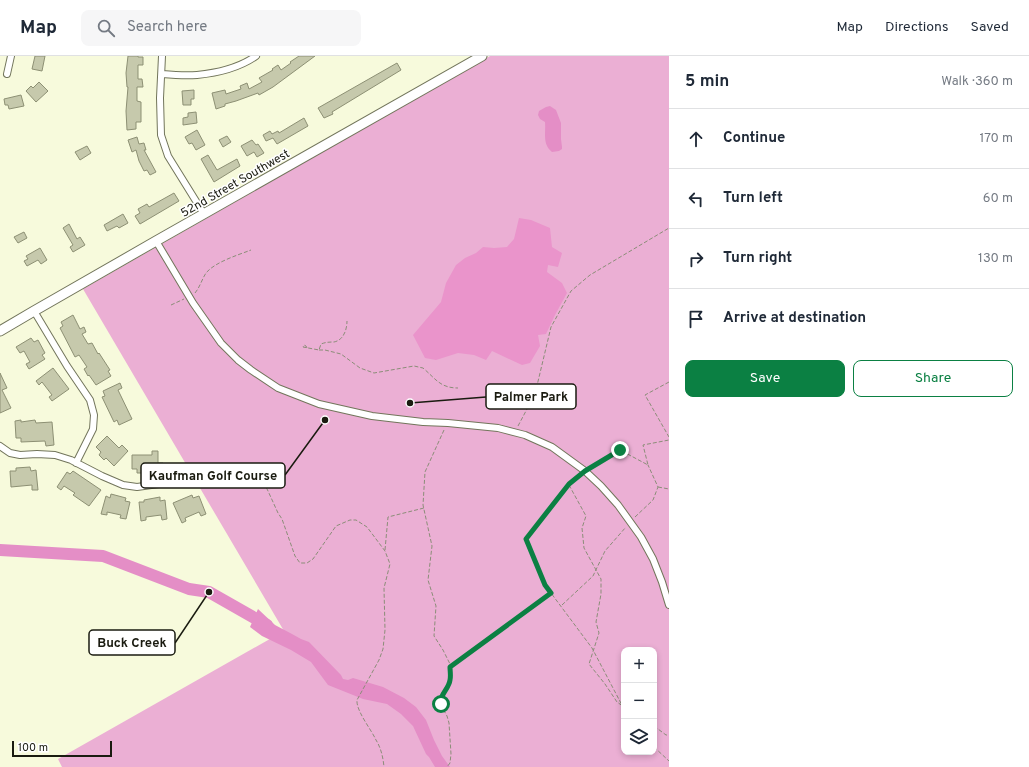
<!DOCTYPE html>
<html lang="en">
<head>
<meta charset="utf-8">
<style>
	body { margin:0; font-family:Overpass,sans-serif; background:#f6f6f7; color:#1f2937 }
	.controls { position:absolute; right:12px; bottom:12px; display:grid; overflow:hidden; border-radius:8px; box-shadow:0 2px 6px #0003 }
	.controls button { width:36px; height:36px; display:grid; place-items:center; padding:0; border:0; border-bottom:1px solid #e0e1e3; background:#fff; color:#1f2937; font:20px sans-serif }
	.scale { position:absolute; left:12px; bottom:10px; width:100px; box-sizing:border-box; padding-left:4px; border:2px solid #1a1b10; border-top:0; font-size:11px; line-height:14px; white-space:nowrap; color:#1a1b10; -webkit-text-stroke:3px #fff; paint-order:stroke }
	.stop { position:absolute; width:12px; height:12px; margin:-9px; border:3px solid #0b8043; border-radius:50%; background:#fff }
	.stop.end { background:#0b8043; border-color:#fff; box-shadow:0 1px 4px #0008 }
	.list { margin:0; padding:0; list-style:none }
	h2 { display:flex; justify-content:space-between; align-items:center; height:52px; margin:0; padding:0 16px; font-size:17px }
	h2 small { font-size:13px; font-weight:400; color:#747a83 }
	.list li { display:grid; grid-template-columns:26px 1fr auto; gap:12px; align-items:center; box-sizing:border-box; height:60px; padding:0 16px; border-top:1px solid #e0e1e3 }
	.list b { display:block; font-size:15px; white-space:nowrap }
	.list em { font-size:13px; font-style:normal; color:#747a83 }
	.actions { display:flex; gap:8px; padding:12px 16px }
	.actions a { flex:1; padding:9px 0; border:1px solid #0b8043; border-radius:8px; text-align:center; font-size:14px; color:#0b8043 }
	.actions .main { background:#0b8043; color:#fff }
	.icon { flex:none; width:22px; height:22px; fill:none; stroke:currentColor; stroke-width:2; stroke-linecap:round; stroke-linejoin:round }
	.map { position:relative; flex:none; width:669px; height:711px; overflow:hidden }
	header { display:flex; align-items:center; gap:24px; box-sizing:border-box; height:56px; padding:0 20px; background:#fff; border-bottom:1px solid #e0e1e3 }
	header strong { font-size:19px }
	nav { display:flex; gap:22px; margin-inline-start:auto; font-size:14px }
	.search { width:280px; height:36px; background:#f6f6f7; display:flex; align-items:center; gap:10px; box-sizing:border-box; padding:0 14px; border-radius:8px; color:#747a83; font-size:15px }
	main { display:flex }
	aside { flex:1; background:#fff }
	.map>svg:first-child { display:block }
</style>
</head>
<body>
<header>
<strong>Map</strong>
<div class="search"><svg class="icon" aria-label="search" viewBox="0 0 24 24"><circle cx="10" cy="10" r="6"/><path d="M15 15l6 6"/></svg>Search here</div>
<nav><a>Map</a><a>Directions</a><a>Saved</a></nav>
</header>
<main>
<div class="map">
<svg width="669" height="711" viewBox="0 0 669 711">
	<rect width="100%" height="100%" fill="#f7fadc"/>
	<!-- green -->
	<path fill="#ebafd4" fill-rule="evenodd" d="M 490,0 L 669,0 L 669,711 L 62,711 L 58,703 L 284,575 L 83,233 ZM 624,594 L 654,594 L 654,696 L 624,696 Z"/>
	<!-- forest -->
	<path fill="#ea94cb" d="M 519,162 L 531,164 L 550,172 L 552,191 L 562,197 L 558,211 L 548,209 L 547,216 L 562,227 L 567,237 L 555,259 L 546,278 L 538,279 L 540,290 L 530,307 L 522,309 L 492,295 L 486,304 L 474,299 L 458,297 L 436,304 L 425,302 L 413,279 L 441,246 L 446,227 L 456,209 L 465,202 L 476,197 L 483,191 L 494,192 L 507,191 L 514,183 Z"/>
	<!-- water -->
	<path fill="#e48ec6" d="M 550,50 L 556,54 L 561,67 L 561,83 L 562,91 L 562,93 L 559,95 L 552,96 C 542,88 546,77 545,66 L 540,63 L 538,59 L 539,55 L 546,51 Z
		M 258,553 L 275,569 L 292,578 L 301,583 L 309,586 L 341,619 L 343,623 L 348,624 L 353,622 L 383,631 L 404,642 L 416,651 L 426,664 L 434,684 L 442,700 L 450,711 L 435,711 L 429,701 L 426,698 L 413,670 L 401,658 L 387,648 L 363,643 L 328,629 L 311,606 L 291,594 L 262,580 L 250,571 Z"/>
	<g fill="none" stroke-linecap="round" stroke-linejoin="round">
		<!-- river -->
		<path stroke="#e48ec6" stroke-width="12" d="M 0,494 L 103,500 L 189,533 L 209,536 L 267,569"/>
	</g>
	<!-- building -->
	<path fill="#c6c9ac" stroke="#8d9074" d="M 35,0 L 45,0 L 42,15 L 32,13 Z
		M 128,0 L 138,0 L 138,1 L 143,1 L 143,9 L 138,9 L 138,23 L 142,23 L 143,31 L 137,31 L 137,45 L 141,46 L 141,66 L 136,66 L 136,73 L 127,74 L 126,55 L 128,31 L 127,31 L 126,17 Z
		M 299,0 L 315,0 L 273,31 L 259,39 L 258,37 L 236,45 L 225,48 L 225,50 L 216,53 L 212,37 L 225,34 L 226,38 L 241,33 L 240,30 L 247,27 L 249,33 L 262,26 L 259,22 L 273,14 L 272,13 L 278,9 L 281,14 L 291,7 L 290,6 Z
		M 397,7 L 401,14 L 332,56 L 333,58 L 324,62 L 318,52 Z
		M 39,26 L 48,35 L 36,46 L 26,35 L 31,30 L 33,32 Z
		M 194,34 L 194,43 L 191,43 L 191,49 L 183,49 L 182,35 Z
		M 21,39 L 24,50 L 9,53 L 8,49 L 5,49 L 4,43 Z
		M 196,56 L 197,67 L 183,69 L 183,62 L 188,61 L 188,57 Z
		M 304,62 L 308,70 L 277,88 L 273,82 L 266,85 L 263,79 L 270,75 L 272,78 L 278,75 L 279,77 Z
		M 197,74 L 205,89 L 196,94 L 192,87 L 189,88 L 185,81 Z
		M 227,80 L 231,86 L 223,91 L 219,84 Z
		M 137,81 L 139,88 L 144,87 L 146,94 L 144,94 L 156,116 L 150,119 L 147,114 L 144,115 L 139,105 L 136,94 L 132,96 L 128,84 Z
		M 252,84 L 256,89 L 258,88 L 264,97 L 257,101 L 254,96 L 247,100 L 241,90 Z
		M 87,90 L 91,97 L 80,104 L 75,96 Z
		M 208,99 L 217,114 L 237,103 L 240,110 L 214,126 L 201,103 Z
		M 174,137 L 179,145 L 140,168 L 135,160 L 140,157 L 138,153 L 147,148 L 149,151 Z
		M 123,158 L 128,167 L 119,172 L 117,170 L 107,175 L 104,169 Z
		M 69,168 L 77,183 L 80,181 L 85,189 L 73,196 L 70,191 L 73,189 L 63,172 Z
		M 24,176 L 27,182 L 18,187 L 14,181 Z
		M 40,192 L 47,204 L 41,208 L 38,204 L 27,210 L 24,205 L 28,203 L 26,200 Z
		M 73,259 L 80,273 L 84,271 L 86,276 L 82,278 L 88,288 L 92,287 L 98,298 L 99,297 L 110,314 L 108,315 L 111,320 L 96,329 L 89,319 L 88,320 L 84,313 L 87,311 L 79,299 L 75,301 L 60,272 L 63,270 L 61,266 Z
		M 31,282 L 34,286 L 38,284 L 45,297 L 42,299 L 45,303 L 29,313 L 26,308 L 30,306 L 24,295 L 20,297 L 16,291 Z
		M 53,312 L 69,333 L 52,345 L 49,341 L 52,339 L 42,326 L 39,329 L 36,325 Z
		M 0,317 L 7,332 L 2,334 L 11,352 L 0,357 Z
		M 120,327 L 122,332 L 118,334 L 132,363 L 119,369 L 117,364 L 114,366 L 102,341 L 105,340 L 103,335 Z
		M 21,364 L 21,366 L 35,364 L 36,367 L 52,366 L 54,389 L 46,390 L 45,385 L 21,386 L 21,382 L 16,382 L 15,365 Z
		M 107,380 L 119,392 L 122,389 L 128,395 L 114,410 L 106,402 L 104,404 L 99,399 L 101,396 L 96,391 Z
		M 152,395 L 158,395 L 158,407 L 163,407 L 163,417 L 137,417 L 137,413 L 132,413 L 132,399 L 152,399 Z
		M 30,411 L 31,415 L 36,414 L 38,434 L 32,434 L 32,429 L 11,431 L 10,415 L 16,415 L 16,412 Z
		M 73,415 L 101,434 L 89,450 L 73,439 L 75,437 L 64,430 L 61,434 L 57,431 L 67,416 L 70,418 Z
		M 111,438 L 126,442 L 125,445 L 130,446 L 126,463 L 120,462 L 121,459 L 107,456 L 107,459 L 101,458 L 106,440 L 110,442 Z
		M 192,439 L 193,442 L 199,440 L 206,458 L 201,460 L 199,456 L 185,462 L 186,465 L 182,467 L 173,447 Z
		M 160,441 L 160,445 L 165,444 L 167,463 L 162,464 L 161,459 L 146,461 L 146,464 L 141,465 L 139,446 L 144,446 L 144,444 Z"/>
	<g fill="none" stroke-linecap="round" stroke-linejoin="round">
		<!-- street casing -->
		<g stroke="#72755b" stroke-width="8">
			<path id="street" d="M 162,0 L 160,42 L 161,79 L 168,100 L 204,158
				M 7,18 L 11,0
				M 162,18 C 173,19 185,20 197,19 C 217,17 239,12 256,0
				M 156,185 L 193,247 L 221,287 L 238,304 L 251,314 L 278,332 L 319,348 L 372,360 L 423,366 L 448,367 L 498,372 L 525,379 L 552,391 L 585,415 L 601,430 L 618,449 L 641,481 L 653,503 L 662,526 L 669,549
				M 34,255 L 67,310 L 90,344 L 94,359 L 93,373 L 76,407
				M 0,390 L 10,397 L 20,399 L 37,398 L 55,399 L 71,404 L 102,420 L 123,429 L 137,431 L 173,426
				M171 421a7 7 0 1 1 14 0a7 7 0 1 1-14 0Z"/>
		</g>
		<!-- secondary casing -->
		<g stroke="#72755b" stroke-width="11">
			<path id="secondary" d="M 0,275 L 34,255 L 156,185 L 482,0"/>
		</g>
		<!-- path -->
		<path stroke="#8b8d78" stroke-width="1" stroke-dasharray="4 2" stroke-linecap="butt" d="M 195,237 C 200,231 202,223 206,217 C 215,206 238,199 251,194
			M 171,249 L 184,243
			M 307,292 L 306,290 L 304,289 L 303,291 L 319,294 L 321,288 C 326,286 330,286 334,286 C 344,284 347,273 347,265
			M 319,294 L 325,294 L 341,298 L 360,312 L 374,317 L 414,310 L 423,312 C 436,323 440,332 458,332
			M 669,326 L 645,339 L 669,381
			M 518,370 L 535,338 L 551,271 L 571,235 L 590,219 L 669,172
			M 444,374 L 425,416 L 423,449 L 432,490 L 428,524 L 436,550 L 434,580 L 443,594 L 450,608 L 450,625 L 441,640 L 440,645 L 441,649 L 447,660 L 449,667 L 451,698 L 450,707 L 447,711
			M 591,411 L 620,394 L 648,409 L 643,389 L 669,384
			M 579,420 L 569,428 L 526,483 L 545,529 L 592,592 L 624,653
			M 261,421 L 268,435 L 278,457 L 282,463 L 295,500 L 300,507 L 307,507 L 313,503 L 336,470 L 350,464 L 356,464 L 367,471 L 385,495 L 390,508 L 384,532 L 385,574 L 383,593 L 379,604 L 357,644 C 356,655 371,673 376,684 C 381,692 383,701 384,711
			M 569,429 L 586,460 L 582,472 L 584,492 L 601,523 L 601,538 L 596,566 L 599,577 L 589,608 L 605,628 L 617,646 L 624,651
			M 658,431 L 669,433
			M 635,461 L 653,444 L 658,431 L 648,409
			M 385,494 L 388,461 L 424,452
			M 562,549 L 593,520 L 605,495 L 626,471
			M 451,611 L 551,537
			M 654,670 L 666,679 L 669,679
			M 654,691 L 669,705"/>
		<!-- street -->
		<use href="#street" stroke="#fff" stroke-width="6"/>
		<!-- secondary -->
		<use href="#secondary" stroke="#fff" stroke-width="9"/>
	</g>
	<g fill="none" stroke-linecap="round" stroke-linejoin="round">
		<!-- route -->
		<path stroke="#0b8043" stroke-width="5" d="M 441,648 C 439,639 449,633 450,624 C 451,620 450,615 450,611 L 551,537 L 545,529 L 526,483 L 569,428 L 585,415 L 620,394"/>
	</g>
	<g text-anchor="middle" stroke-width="3" stroke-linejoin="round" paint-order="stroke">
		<!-- street labels -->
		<g font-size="12" fill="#1a1b10" stroke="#fff">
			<text transform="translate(235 127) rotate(-30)" y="4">52nd Street Southwest</text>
		</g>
	</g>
	<!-- callouts -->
	<path fill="none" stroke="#1a1b10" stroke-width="1.5" d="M410 347L486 341M325 364L285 419M209 536L175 587"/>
	<g fill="#1a1b10" stroke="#fff" stroke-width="1.5">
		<circle cx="410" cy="347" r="4"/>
		<circle cx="325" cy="364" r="4"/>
		<circle cx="209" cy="536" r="4"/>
	</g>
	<g fill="#fff" stroke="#1a1b10" stroke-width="1.5">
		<rect x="486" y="328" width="90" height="25" rx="4"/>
		<rect x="141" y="407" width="144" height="25" rx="4"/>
		<rect x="89" y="574" width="86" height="25" rx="4"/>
	</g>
	<g font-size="13" text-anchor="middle" font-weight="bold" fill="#1a1b10">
		<text x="531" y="345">Palmer Park</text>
		<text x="213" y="424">Kaufman Golf Course</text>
		<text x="132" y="591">Buck Creek</text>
	</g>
</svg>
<div class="controls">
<button>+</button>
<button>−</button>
<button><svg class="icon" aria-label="layers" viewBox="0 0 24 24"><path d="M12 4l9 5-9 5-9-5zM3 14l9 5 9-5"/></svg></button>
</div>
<div class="scale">100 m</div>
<div class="stop" style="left:441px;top:648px"></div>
<div class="stop end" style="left:620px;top:394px"></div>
</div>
<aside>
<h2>5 min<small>Walk · 360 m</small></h2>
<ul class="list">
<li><svg class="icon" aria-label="ahead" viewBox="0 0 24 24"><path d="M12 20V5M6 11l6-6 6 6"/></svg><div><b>Continue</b></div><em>170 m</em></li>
<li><svg class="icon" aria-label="left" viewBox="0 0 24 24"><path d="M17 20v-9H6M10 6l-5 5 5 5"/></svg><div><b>Turn left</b></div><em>60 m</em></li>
<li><svg class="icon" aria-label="right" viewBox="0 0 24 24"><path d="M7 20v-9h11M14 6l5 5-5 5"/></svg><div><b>Turn right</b></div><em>130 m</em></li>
<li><svg class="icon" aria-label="arrive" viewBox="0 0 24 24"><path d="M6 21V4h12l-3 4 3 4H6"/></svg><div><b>Arrive at destination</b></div></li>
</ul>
<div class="actions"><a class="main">Save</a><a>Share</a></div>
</aside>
</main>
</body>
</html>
